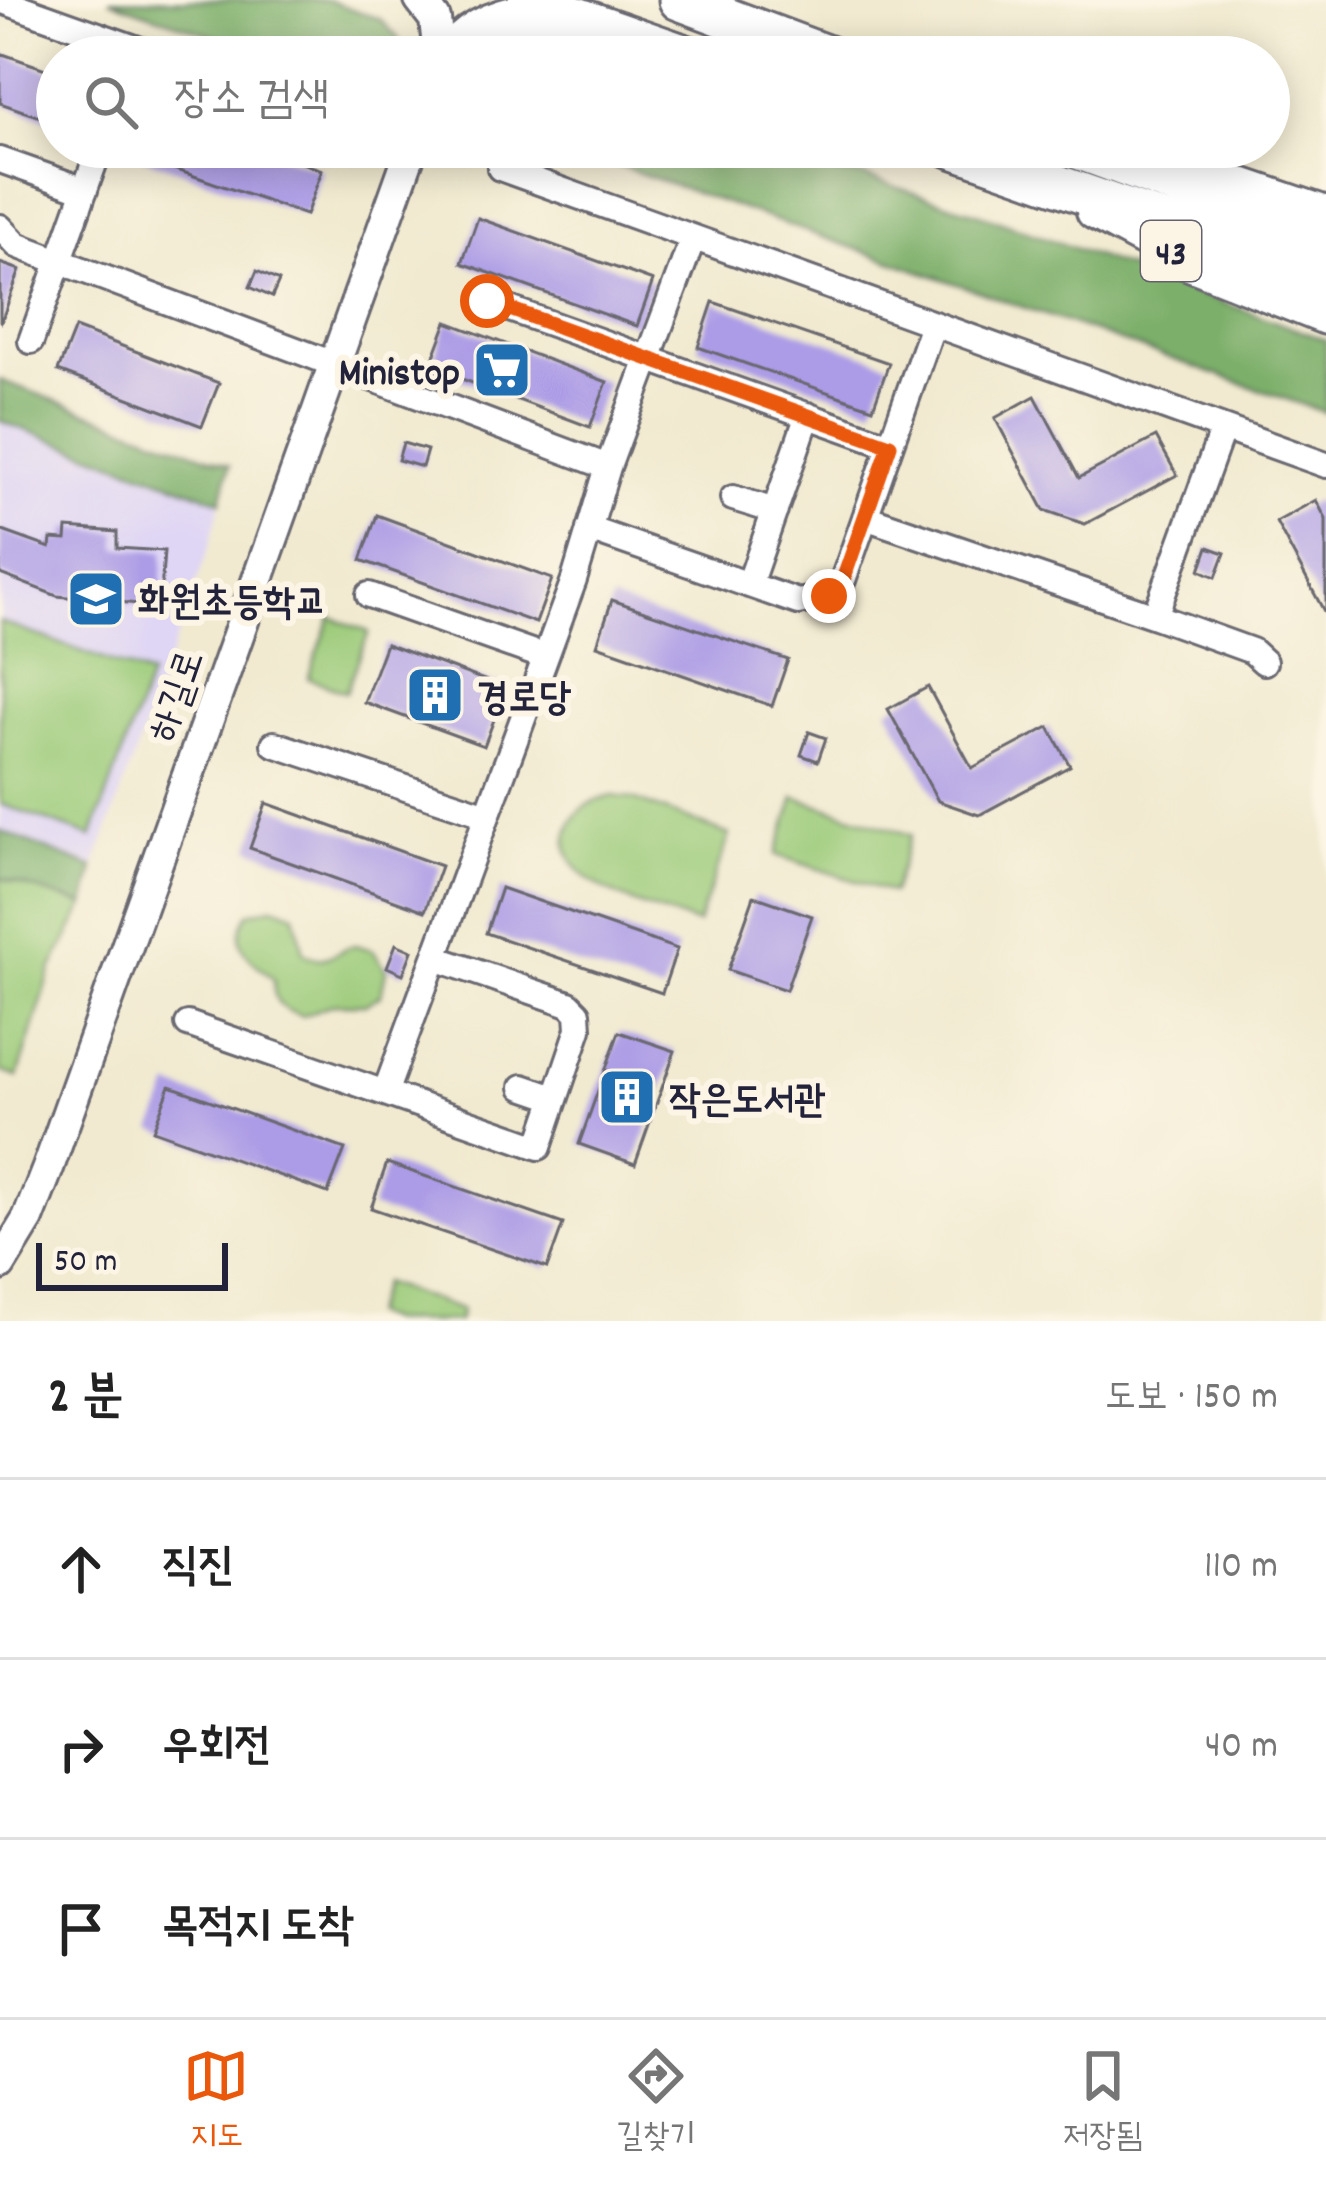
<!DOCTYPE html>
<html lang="ko">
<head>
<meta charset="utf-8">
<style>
	body { margin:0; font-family:Dekko,"Poor Story",sans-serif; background:#f6f6f6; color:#222 }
	.scale { position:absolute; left:36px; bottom:30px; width:192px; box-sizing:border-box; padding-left:12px; border:6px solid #22223b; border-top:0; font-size:33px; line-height:42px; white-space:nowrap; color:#22223b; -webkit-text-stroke:9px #fcf5e5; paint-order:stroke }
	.stop { position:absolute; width:36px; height:36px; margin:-27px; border:9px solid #ea580c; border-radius:50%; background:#fff }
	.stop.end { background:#ea580c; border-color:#fff; box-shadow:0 3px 12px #0008 }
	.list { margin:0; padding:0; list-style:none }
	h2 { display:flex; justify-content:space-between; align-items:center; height:156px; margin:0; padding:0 48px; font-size:51px }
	h2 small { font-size:39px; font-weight:400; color:#767676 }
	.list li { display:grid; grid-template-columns:78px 1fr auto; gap:36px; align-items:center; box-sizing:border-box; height:180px; padding:0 48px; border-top:3px solid #e0e0e0 }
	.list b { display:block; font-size:45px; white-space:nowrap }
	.list em { font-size:39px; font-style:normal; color:#767676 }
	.icon { flex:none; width:66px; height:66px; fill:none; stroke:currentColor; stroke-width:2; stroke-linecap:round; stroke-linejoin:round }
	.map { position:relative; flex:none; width:1326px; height:1321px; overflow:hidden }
	.search { position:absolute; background:#fff; box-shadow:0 6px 30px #0003; left:36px; right:36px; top:36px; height:132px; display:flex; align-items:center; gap:30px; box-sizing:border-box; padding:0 42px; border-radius:66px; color:#767676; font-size:45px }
	.sheet { height:696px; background:#fff }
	nav { display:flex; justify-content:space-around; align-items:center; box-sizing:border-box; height:168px; border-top:3px solid #e0e0e0; background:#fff; font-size:33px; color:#767676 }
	nav a { display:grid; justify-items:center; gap:6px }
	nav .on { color:#ea580c }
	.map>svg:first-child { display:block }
</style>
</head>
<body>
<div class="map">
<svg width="1326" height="1321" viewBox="0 0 1326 1321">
	<rect width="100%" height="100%" fill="#fcf5e5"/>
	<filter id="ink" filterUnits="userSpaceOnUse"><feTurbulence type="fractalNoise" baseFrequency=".00833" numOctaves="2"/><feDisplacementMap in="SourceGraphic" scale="24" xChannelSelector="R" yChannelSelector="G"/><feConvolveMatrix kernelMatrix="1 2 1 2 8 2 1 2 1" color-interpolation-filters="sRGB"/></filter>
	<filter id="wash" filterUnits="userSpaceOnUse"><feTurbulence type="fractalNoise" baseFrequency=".004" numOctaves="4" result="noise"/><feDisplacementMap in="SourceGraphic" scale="48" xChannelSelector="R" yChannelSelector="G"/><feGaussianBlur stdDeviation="2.7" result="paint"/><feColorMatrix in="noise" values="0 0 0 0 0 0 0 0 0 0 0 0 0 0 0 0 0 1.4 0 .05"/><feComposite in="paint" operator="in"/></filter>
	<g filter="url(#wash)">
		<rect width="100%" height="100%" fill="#f1ead0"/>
		<!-- built -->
		<path fill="#dfd5f5" d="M 0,421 L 221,501 L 209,547 L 94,868 L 0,831 Z"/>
		<!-- green -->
		<path fill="#9bcb79" stroke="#5e765a" stroke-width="3" d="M 331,617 L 369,632 L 346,692 L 308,678 Z
			M 0,622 L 150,676 L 92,837 L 0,804 Z
			M 613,796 L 633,799 L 730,835 L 697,924 C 659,910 546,886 570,827 C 578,806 593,801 613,796 Z
			M 795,797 L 911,835 L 892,893 L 776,855 Z
			M 0,878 L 85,905 L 52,968 L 18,1077 L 0,1071 Z
			M 274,906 L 295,914 L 304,953 C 325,967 335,950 355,945 L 373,950 L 386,970 L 381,995 L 366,1004 L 333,1004 L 302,1016 C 281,1010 272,1001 274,980 C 253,958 226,950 249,913 Z
			M 382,1283 L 461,1310 L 458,1321 L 389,1321 L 371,1315 Z"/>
		<!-- forest -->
		<path fill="#7caf69" stroke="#4f6852" stroke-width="3" d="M 109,0 L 327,0 L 380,19 L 399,39 L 404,57 L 274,57 Z
			M 565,147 L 752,147 L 814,171 L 860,175 L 983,215 L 1326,340 L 1326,413 Z
			M 0,380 L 230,465 L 221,501 L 0,421 Z
			M 0,831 L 94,868 L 85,905 L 0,878 Z"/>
		<g id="blocks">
			<!-- building -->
			<path fill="#ac9be6" d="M 0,53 L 57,73 L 57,123 L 0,103 Z
				M 133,147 L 256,147 L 322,170 L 306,215 L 131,154 Z
				M 478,218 L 653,281 L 637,326 L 462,263 Z
				M 0,263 L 20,270 L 1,322 L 0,321 Z
				M 257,271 L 279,281 L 272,297 L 250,287 Z
				M 713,302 L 889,363 L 873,408 L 698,347 Z
				M 447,322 L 607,382 L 590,427 L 430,367 Z
				M 75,328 L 219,383 L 202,426 L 58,371 Z
				M 1035,396 L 1079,478 L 1156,437 L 1177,475 L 1085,524 L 1044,510 L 995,418 Z
				M 403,443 L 427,450 L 422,467 L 398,460 Z
				M 1316,500 L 1326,519 L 1326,615 L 1276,522 Z
				M 377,515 L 552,579 L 536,623 L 361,560 Z
				M 67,528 L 117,532 L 117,548 L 164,551 L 160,606 L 57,596 L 0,574 L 0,530 L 50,548 L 51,539 L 66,540 Z
				M 1208,547 L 1225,553 L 1216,577 L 1200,570 Z
				M 612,600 L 788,660 L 772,706 L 597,645 Z
				M 386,644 L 506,688 L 484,746 L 364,702 Z
				M 928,687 L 972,768 L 1049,727 L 1070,766 L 979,815 L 938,801 L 888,709 Z
				M 809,732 L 826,738 L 818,761 L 801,755 Z
				M 266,803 L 441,866 L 425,911 L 250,848 Z
				M 501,888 L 677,949 L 662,993 L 486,933 Z
				M 754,896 L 812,916 L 786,990 L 728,970 Z
				M 396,944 L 412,951 L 403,974 L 387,967 Z
				M 619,1032 L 675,1051 L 635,1164 L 579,1144 Z
				M 170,1086 L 345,1149 L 328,1193 L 153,1130 Z
				M 387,1163 L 563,1224 L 547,1268 L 371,1208 Z"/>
		</g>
	</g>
	<g filter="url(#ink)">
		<use href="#blocks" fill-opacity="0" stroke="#6a686f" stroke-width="3"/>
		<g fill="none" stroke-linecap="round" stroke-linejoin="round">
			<!-- minor casing -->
			<g stroke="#6a686f" stroke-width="30">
				<path id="minor" d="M 0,0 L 135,48 L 132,57
					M 135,48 L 162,57
					M 0,160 L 85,190
					M 500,168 L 1326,465
					M 0,227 L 17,245 L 27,249 L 608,467 L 574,580 L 385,1093
					M 487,301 L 890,445
					M 31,341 L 100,147
					M 608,467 L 693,238
					M 733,498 L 775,511
					M 865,517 L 1155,616 L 1223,428
					M 589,529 L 798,602 L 829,596 L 843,580 L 933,324
					M 749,585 L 808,415
					M 369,595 L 545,657
					M 1155,616 L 1252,651 L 1264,662
					M 274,744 L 487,815
					M 188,1024 L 539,1147 L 579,1029 L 578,1013 L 569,1004 L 435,958
					M 523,1087 L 555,1098"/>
			</g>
			<!-- tertiary casing -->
			<g stroke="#6a686f" stroke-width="36">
				<path id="tertiary" d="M 420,0 L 435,19 L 439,57
					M 0,1265 L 28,1219 L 48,1168 L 412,147"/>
			</g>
			<!-- primary casing -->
			<g stroke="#6a686f" stroke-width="42">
				<path id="primary" d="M 1185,175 L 1244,187 L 1326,215
					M 1095,211 L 1190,262 L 1326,316"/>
			</g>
			<!-- trunk casing -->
			<g stroke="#6a686f" stroke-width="45">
				<path id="trunk" d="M 528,0 L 691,57
					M 679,0 L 831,57
					M 450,57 C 475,22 515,12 556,13
					M 950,147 L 1326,279
					M 1072,147 L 1326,240"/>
			</g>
			<!-- minor -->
			<use href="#minor" stroke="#fff" stroke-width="24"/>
			<!-- tertiary -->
			<use href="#tertiary" stroke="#fff" stroke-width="30"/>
			<!-- primary -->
			<use href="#primary" stroke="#fff" stroke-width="36"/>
			<!-- trunk -->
			<use href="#trunk" stroke="#fff" stroke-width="39"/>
		</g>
	</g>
	<g fill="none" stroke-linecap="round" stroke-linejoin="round" filter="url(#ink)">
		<!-- route -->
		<path stroke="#ea580c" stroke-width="15" d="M 487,301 L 890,445 L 843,580 L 829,596"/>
	</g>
	<!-- icons -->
	<defs>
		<g id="supermarket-square" transform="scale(3)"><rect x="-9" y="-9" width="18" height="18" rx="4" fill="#1f6fb2" stroke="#fcf5e5"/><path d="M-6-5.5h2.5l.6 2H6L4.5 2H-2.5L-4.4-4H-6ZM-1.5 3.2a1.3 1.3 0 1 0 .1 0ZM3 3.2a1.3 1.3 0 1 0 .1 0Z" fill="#fff"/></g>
		<g id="school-square" transform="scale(3)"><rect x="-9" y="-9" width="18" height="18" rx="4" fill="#1f6fb2" stroke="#fcf5e5"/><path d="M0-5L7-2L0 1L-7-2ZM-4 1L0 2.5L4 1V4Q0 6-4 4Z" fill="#fff"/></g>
		<g id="building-square" transform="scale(3)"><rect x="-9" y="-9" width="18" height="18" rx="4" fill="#1f6fb2" stroke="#fcf5e5"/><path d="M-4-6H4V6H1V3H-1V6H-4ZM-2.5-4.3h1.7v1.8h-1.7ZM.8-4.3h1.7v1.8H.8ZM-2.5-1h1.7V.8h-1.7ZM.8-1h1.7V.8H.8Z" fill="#fff"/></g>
	</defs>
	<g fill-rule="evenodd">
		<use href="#supermarket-square" x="502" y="370"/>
		<use href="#school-square" x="96" y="599"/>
		<use href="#building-square" x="435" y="695"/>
		<use href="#building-square" x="627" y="1097"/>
	</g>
	<g text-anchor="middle" stroke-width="12" stroke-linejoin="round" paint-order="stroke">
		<!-- shield labels -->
		<rect fill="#fcf5e5" stroke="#63616e" stroke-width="3" x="1141" y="221" width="60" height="60" rx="9"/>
		<g font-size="36" font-weight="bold" fill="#22223b">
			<text x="1171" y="264">43</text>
		</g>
		<!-- poi labels -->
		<g font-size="39" font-weight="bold" fill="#22223b" stroke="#fcf5e5" text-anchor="start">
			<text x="460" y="384" text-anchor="end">Ministop</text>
			<text x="138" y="613">화원초등학교</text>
			<text x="477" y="709">경로당</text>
			<text x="669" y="1111">작은도서관</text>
		</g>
		<!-- street labels -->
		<g font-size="39" fill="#22223b" stroke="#fcf5e5">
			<text transform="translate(174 695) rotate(-71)" y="14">하길로</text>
		</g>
	</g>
</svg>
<div class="scale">50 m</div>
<div class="stop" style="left:487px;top:301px"></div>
<div class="stop end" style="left:829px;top:596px"></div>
<div class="search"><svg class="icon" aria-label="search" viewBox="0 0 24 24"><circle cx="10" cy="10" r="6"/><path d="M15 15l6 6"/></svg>장소 검색</div>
</div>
<section class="sheet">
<h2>2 분<small>도보 · 150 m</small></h2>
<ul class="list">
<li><svg class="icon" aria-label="ahead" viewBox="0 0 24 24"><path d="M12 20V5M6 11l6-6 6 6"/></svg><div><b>직진</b></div><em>110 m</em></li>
<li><svg class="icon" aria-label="right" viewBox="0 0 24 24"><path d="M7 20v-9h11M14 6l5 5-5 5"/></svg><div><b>우회전</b></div><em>40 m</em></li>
<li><svg class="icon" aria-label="arrive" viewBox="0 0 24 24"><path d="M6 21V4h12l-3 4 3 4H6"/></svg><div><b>목적지 도착</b></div></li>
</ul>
</section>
<nav>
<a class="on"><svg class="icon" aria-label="map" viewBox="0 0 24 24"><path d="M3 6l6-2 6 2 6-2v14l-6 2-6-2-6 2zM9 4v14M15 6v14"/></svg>지도</a>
<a><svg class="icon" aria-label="directions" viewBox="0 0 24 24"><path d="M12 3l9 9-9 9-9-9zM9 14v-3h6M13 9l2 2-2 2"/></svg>길찾기</a>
<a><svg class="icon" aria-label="saved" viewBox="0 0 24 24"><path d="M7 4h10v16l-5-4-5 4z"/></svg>저장됨</a>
</nav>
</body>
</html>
